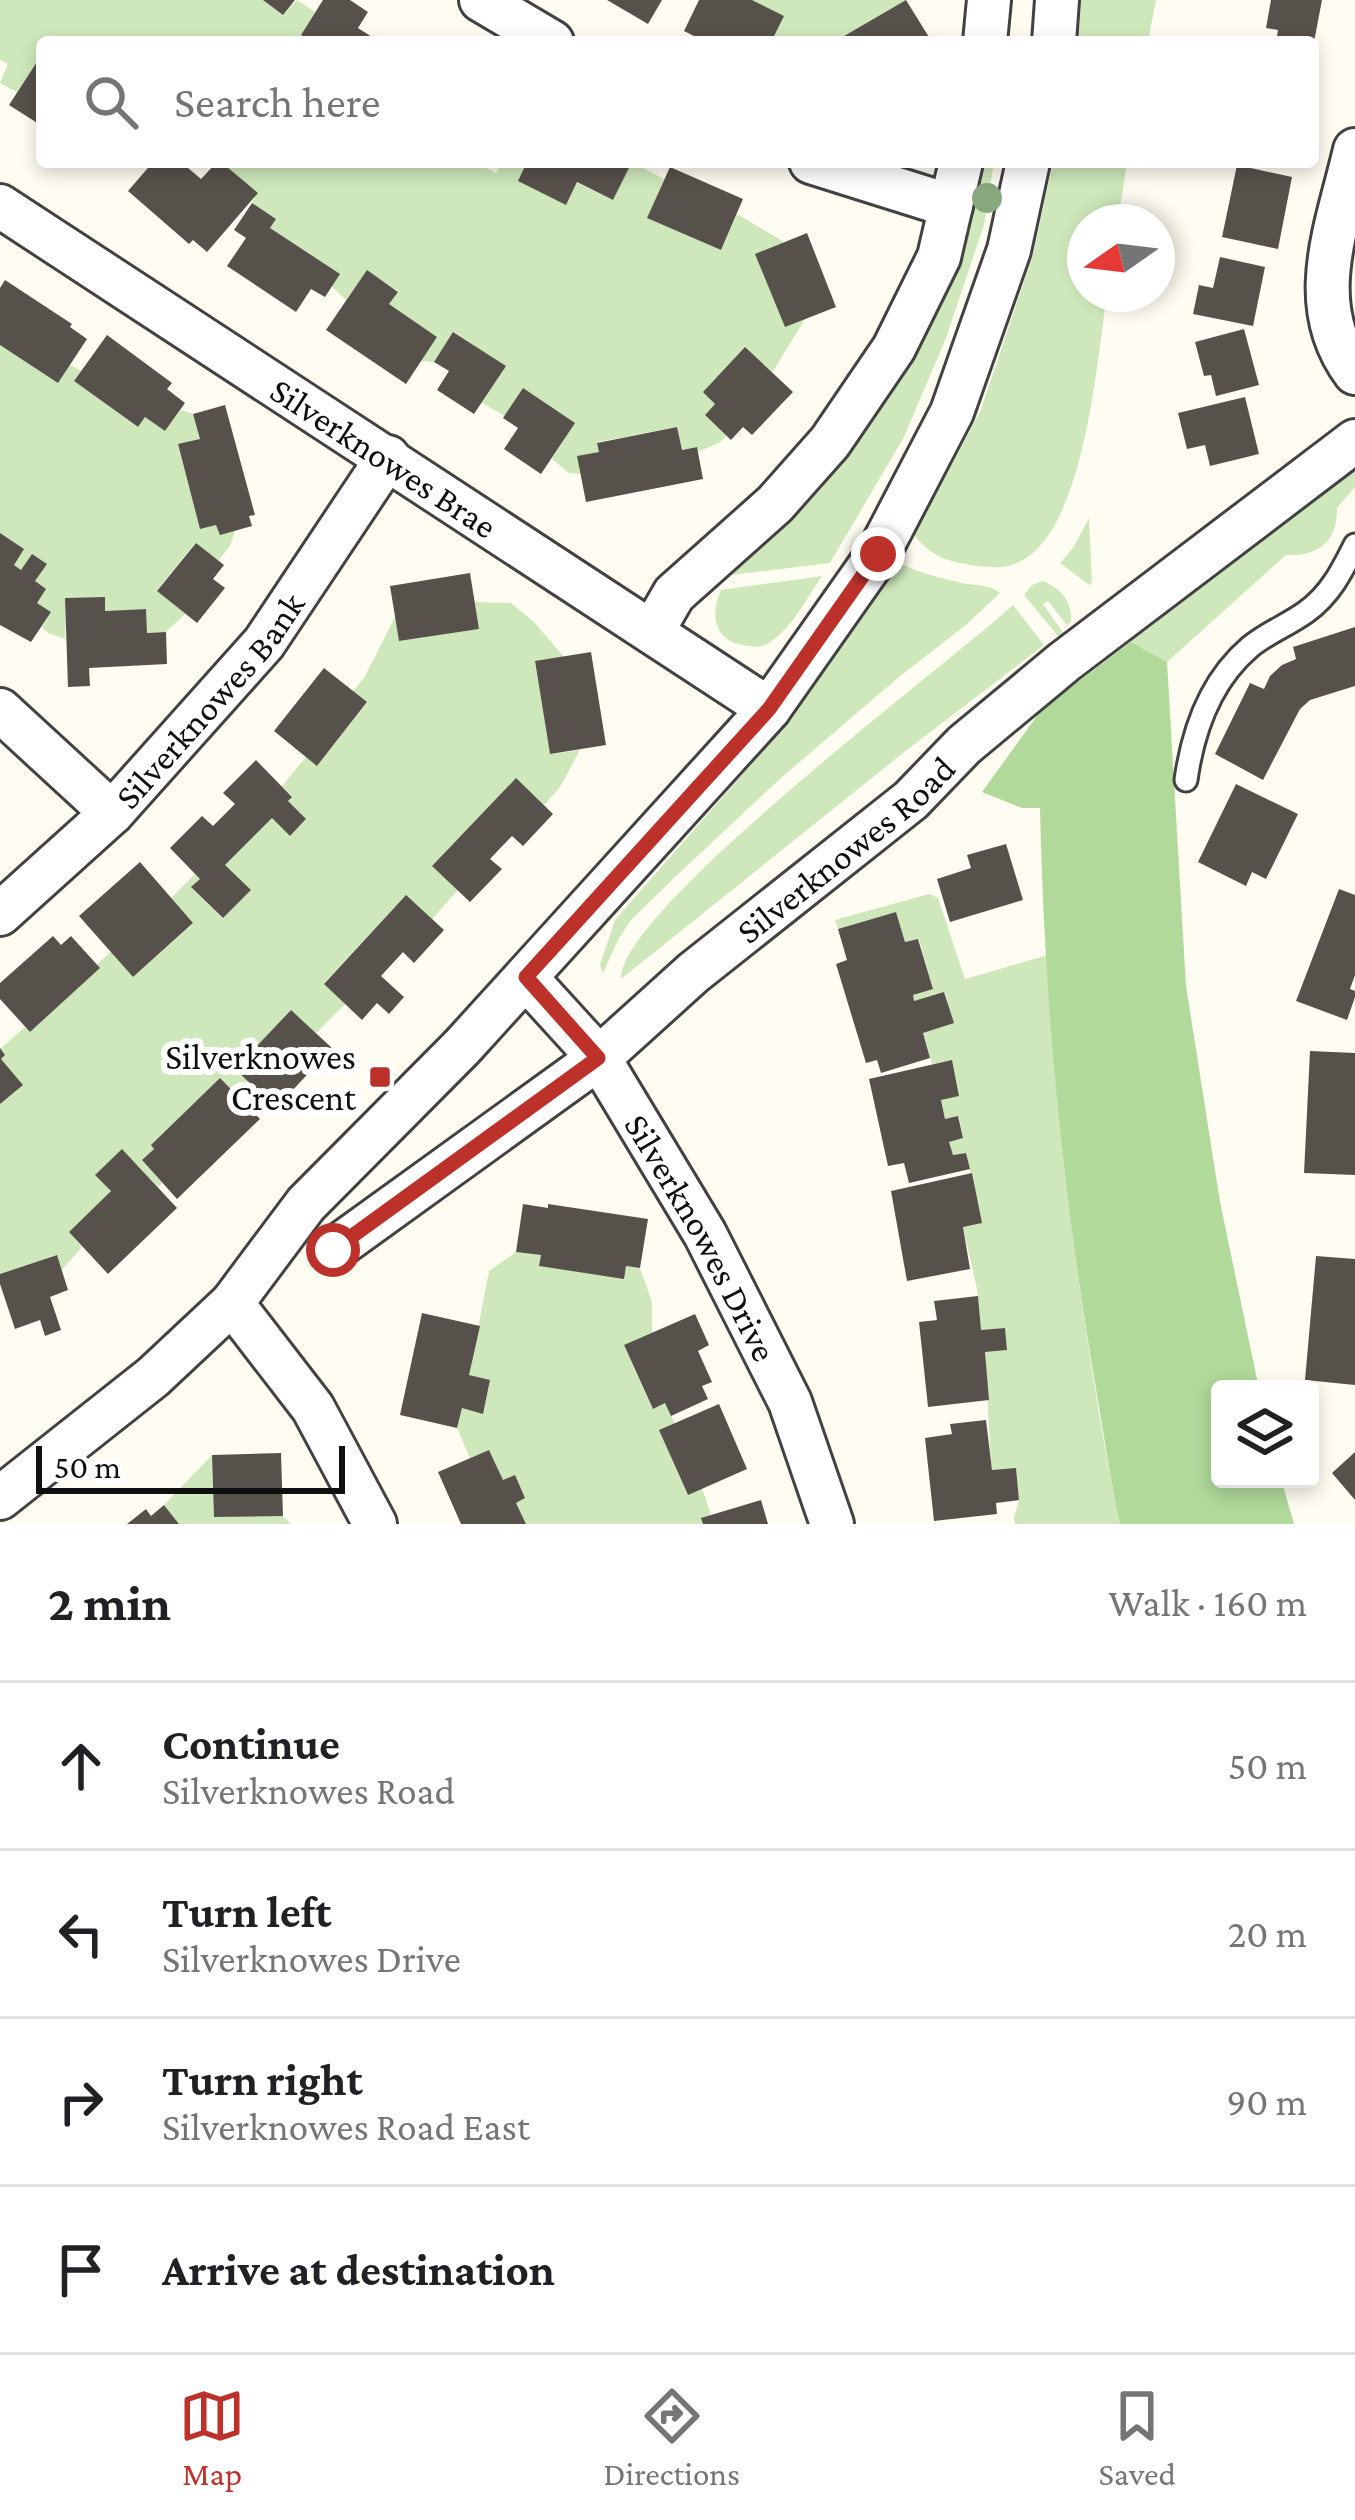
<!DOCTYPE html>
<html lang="en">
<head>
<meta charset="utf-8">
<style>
	body { margin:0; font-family:"Crimson Pro",serif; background:#f2f2f2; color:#202124 }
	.controls { position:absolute; right:36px; bottom:36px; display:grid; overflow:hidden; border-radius:12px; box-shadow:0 6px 18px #0003 }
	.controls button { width:108px; height:108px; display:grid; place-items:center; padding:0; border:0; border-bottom:3px solid #e0e0e0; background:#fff; color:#202124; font:60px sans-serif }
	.compass { position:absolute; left:1067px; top:204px; width:108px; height:108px; border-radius:50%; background:#fff; box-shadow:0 6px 18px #0003; rotate:256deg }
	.scale { position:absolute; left:36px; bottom:30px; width:309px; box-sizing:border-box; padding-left:12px; border:6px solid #0f0f0f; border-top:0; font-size:33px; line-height:42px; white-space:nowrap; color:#0f0f0f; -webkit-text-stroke:9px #fff; paint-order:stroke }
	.stop { position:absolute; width:36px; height:36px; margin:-27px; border:9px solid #bc322a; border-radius:50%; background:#fff }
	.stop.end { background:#bc322a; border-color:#fff; box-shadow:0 3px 12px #0008 }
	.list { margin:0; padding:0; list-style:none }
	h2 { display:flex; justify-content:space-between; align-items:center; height:156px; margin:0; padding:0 48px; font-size:51px }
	h2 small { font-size:39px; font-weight:400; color:#757577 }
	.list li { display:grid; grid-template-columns:78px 1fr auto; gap:36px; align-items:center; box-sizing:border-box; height:168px; padding:0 48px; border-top:3px solid #e0e0e0 }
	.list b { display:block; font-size:45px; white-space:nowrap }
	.list p { margin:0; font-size:39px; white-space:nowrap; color:#757577 }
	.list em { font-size:39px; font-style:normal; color:#757577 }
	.icon { flex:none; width:66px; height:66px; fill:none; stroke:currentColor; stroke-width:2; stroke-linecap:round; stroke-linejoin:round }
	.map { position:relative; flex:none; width:1355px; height:1524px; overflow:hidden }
	.search { position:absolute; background:#fff; box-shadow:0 6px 18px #0003; left:36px; right:36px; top:36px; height:132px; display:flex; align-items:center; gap:30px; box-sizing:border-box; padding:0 42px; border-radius:12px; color:#757577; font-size:45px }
	.sheet { height:828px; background:#fff }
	nav { display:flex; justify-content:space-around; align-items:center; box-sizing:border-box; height:168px; border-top:3px solid #e0e0e0; background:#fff; font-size:33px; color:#757577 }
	nav a { display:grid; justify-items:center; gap:6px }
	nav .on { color:#bc322a }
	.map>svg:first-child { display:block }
</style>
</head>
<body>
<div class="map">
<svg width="1355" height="1524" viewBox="0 0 1355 1524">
	<rect width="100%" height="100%" fill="#fffdf1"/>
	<!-- green -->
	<path fill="#cee8bb" d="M 0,0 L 263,0 L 283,15 L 297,0 L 315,12 L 301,35 L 312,42 L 42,42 L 42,59 L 39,58 L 17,92 L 0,83 L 8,64 L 0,60 Z
		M 752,0 L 906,0 L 834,42 L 778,42 L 772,39 L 783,16 Z
		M 1078,0 L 1156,0 L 1148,42 L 1073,42 Z
		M 221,162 L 476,162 L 496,173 L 503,162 L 527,162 L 566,204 L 577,183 L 613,200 L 632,162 L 664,179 L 648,218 L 721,250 L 737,214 L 784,242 L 756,255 L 785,326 L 805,319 L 772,373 L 745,348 L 704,392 L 715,404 L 705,415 L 727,436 L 719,443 L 697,452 L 696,447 L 682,450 L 676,427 L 598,442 L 599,452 L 578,456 L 580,474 L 569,473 L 552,459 L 574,423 L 505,416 L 482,403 L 505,366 L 454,332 L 434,362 L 421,361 L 437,337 L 389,304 L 398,291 L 367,271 L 346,300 L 270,228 L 276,219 L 252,203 L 257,193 Z
		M 980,162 L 994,162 L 984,225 L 946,338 L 904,437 L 830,563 L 722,576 L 953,264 L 974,201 Z
		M 1053,162 L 1127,162 L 1118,222 L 1085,222 L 1085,294 L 1107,294 C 1097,358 1085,540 1014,564 C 1002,569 990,567 978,566 C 950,562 932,558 914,535 L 980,412 L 1033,255 Z
		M 0,345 L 70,365 L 81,371 L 74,381 L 137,427 L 145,417 L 165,431 L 181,410 L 193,414 L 200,439 L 178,445 L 200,528 L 216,525 L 235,531 L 230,546 L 218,561 L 195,543 L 157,590 L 185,614 L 166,632 L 147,633 L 146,609 L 105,611 L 104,597 L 66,599 L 65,639 L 48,633 L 42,627 L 51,612 L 37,603 L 35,581 L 46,564 L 21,570 L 14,565 L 23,549 L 0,533 Z
		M 1355,462 L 1355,487 L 1337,508 C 1338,541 1318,557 1286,555 L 1167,662 L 1131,642 L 1130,637 Z
		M 1089,518 L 1092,582 L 1089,585 L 1060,563 L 1073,548 Z
		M 904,565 C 922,574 942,578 962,583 C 976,586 989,584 1000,593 L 967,624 L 899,677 L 782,777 L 674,878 L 631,920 L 618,940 L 603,973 L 600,965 L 615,920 L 741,776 L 840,648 L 895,569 Z
		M 822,576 C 807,598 791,630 767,644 C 760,648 756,647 748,646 C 715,643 709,617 721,590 Z
		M 1043,581 C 1062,590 1072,600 1071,622 L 1067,625 L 1048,601 L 1043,604 L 1064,634 L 1058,636 L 1024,595 L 1032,585 Z
		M 475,602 L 511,603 L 534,622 L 564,657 L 535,662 L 550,754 L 580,750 L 560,787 L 544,805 L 515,779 L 433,865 L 458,890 L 432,919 L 405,896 L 324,983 L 345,1004 L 316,1033 L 291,1010 L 236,1069 L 249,1082 L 236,1095 L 220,1079 L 152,1145 L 154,1149 L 142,1160 L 162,1183 L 158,1187 L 122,1150 L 96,1174 L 111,1191 L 69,1232 L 82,1247 L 62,1270 L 56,1255 L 0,1274 L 0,1104 L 22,1084 L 1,1059 L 5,1055 L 0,1049 L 25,1027 L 30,1032 L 99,969 L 97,964 L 111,952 L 133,977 L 193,924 L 171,898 L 195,874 L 200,879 L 192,888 L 222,918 L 250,891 L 225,865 L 272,818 L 290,835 L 306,820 L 288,801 L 292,796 L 282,786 L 306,757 L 318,765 L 367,703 L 353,691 L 364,678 L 395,617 L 400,641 L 478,629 Z
		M 1013,605 L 1044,645 L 903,753 L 621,979 C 620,909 949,664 1013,605 Z
		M 929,894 L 938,898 L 965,979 L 1048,955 C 1052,1069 1065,1182 1081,1296 C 1092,1372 1104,1449 1120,1524 L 1015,1524 L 1014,1518 L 1019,1500 L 1016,1469 L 992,1470 C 988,1430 988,1392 985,1352 L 1007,1350 L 1005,1329 L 981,1330 L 977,1289 L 963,1227 L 981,1222 L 966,1153 L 953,1155 L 949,1142 L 963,1138 L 959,1117 L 945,1119 L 941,1100 L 959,1095 L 952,1061 L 932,1064 L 923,1033 L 953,1023 L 945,993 L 914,1001 L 913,995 L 933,988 L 919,939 L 905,942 L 896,912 L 838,929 L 835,920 Z
		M 516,1252 L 541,1255 L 540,1266 L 623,1278 L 626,1266 L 640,1268 L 652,1302 L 652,1333 L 624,1346 L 652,1408 L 665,1403 L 675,1424 L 660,1431 L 687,1494 L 702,1488 L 711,1515 L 702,1518 L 703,1524 L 526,1524 L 516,1503 L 525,1498 L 515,1476 L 503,1480 L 489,1450 L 470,1458 L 457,1428 L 462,1408 L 483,1413 L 490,1381 L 469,1375 L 489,1271 Z
		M 212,1455 L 214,1517 L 283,1516 L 291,1524 L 179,1524 L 164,1505 Z"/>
	<!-- forest -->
	<path fill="#b0d99a" d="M 1131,642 L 1167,662 L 1186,986 L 1220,1202 L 1259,1389 L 1220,1389 L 1220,1479 L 1281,1479 L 1294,1524 L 1120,1524 C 1110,1479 1104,1434 1096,1389 C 1063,1197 1044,1003 1040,808 L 1022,808 L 982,792 L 1042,709 Z"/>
	<!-- building -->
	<path fill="#57514b" d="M 263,0 L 295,0 L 283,15 Z
		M 323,0 L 350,0 L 368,12 L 358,28 L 380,42 L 312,42 L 301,35 Z
		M 607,0 L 662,0 L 648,24 Z
		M 699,0 L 752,0 L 784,16 L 771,42 L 706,42 L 684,31 Z
		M 906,0 L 932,42 L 834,42 L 851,32 Z
		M 1271,0 L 1322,0 L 1314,42 L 1276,42 L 1278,30 L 1266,28 Z
		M 42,54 L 42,126 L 9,105 Z
		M 153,162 L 181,162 L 201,179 L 217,162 L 221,162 L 258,193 L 207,252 L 193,240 L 189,244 L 128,191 Z
		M 527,162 L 632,162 L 613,200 L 577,182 L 566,205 L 518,181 Z
		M 1237,165 L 1292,177 L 1278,249 L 1222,237 Z
		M 670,167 L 743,199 L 721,250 L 647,218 Z
		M 252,203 L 276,219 L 270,228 L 340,274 L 325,297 L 311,289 L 296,312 L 227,266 L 246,238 L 234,230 Z
		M 807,233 L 836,307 L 785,327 L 755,254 Z
		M 1220,257 L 1265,267 L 1253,326 L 1193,314 L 1199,285 L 1213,288 Z
		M 367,270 L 398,292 L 389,304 L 437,337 L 406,384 L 326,330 Z
		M 5,280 L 72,324 L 70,327 L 87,339 L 58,383 L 0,345 L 0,288 Z
		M 1244,329 L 1259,385 L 1216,396 L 1211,375 L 1204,376 L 1195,342 Z
		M 453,332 L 506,366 L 474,414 L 437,390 L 449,371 L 434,362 Z
		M 107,335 L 172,383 L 167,389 L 185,403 L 165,431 L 145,417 L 138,427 L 74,381 Z
		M 745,347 L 793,392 L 752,435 L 743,427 L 731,440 L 705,415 L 715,404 L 703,392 Z
		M 523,388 L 575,423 L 541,474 L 504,449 L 518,428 L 503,418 Z
		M 1245,397 L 1259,454 L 1210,466 L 1205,445 L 1187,449 L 1178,413 Z
		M 225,405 L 255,515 L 249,516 L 252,526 L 220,535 L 216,525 L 200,529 L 178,444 L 200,439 L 193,414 Z
		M 677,427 L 682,450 L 697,447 L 703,479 L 586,502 L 577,456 L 599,452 L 597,443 Z
		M 0,533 L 24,549 L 14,565 L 21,570 L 32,554 L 47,564 L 35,581 L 46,589 L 37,603 L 51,612 L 31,642 L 0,625 Z
		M 196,543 L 224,565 L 213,579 L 225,588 L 197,623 L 157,591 Z
		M 470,573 L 479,629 L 399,641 L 390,586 Z
		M 105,597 L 105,611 L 146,609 L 147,633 L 166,632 L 167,664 L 89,668 L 90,686 L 68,687 L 65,598 Z
		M 1355,627 L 1355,686 L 1310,700 L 1300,709 L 1263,780 L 1215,754 L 1250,683 L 1264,689 L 1270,676 L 1282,665 L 1296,659 L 1293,647 Z
		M 591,652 L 606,745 L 550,754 L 535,661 Z
		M 324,668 L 367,702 L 317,766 L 274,731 Z
		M 256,760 L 292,797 L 288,801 L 306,819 L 290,836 L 272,818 L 225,865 L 251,890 L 223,918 L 191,887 L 200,879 L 170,848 L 202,816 L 213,826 L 235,804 L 223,793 Z
		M 516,778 L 553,814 L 523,846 L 512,836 L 490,859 L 502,869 L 470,902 L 432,866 Z
		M 1236,784 L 1298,814 L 1266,879 L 1252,872 L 1246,886 L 1198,862 Z
		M 1006,844 L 1023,900 L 950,922 L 937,879 L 971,868 L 967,855 Z
		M 140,862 L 193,923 L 133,977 L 79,916 Z
		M 1339,889 L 1355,895 L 1355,975 L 1350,989 L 1355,991 L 1355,997 L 1347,1020 L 1296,1001 Z
		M 406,895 L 444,930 L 414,963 L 403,952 L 381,976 L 404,997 L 389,1014 L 377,1003 L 362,1020 L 324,984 Z
		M 896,912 L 905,942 L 918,939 L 933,989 L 913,995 L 914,1001 L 944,992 L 954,1023 L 923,1033 L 930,1058 L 881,1073 L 877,1060 L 866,1063 L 836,964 L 847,960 L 838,929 Z
		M 53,936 L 61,945 L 71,936 L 100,968 L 30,1032 L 0,999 L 0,983 Z
		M 291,1010 L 332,1048 L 276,1108 L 235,1069 Z
		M 0,1048 L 5,1055 L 1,1059 L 23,1085 L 0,1104 Z
		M 1310,1051 L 1355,1053 L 1355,1175 L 1304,1173 Z
		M 952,1060 L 959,1096 L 941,1100 L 945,1119 L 958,1116 L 963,1138 L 949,1142 L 953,1155 L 966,1153 L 970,1169 L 909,1183 L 904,1163 L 888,1166 L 869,1079 Z
		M 220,1078 L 260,1119 L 177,1199 L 142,1160 L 154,1149 L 151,1145 Z
		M 122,1149 L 177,1208 L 108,1274 L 69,1232 L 111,1191 L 95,1175 Z
		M 972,1173 L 982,1223 L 963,1227 L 970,1269 L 907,1281 L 891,1191 Z
		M 523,1204 L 548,1208 L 548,1204 L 648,1219 L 640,1268 L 626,1266 L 624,1279 L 539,1266 L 541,1255 L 516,1252 Z
		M 57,1255 L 68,1290 L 50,1297 L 61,1330 L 45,1336 L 40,1320 L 15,1329 L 0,1284 L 0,1274 Z
		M 1316,1256 L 1355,1259 L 1355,1385 L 1305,1380 Z
		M 978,1296 L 981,1330 L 1005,1328 L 1007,1350 L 985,1352 L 989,1400 L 928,1407 L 919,1322 L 937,1320 L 934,1301 Z
		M 422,1313 L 480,1326 L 469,1375 L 490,1380 L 483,1414 L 462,1408 L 457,1428 L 400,1415 Z
		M 695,1314 L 709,1345 L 698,1351 L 712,1382 L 702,1386 L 708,1399 L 671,1416 L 665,1403 L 653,1409 L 624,1345 Z
		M 719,1404 L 747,1469 L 688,1495 L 659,1430 Z
		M 986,1420 L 992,1470 L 1016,1468 L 1019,1500 L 996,1503 L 997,1514 L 934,1521 L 925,1438 L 952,1434 L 950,1424 Z
		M 489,1450 L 503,1480 L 515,1475 L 525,1498 L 516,1503 L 526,1524 L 461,1524 L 438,1472 Z
		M 1355,1452 L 1355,1500 L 1332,1473 Z
		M 281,1453 L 283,1516 L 214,1517 L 212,1455 Z
		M 761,1500 L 768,1524 L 703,1524 L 701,1518 Z
		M 164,1505 L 179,1524 L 127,1524 L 146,1509 L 151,1516 Z"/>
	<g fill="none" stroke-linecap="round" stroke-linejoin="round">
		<!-- service casing -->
		<g stroke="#424242" stroke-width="27">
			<path id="service" d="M 1186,780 C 1193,730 1210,681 1250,647 C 1267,633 1288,625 1306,612 C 1330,595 1342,571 1355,545"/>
		</g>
		<!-- minor casing -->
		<g stroke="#424242" stroke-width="48">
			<g id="minor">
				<path d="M 481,0 L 552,42"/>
				<path d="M 985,42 L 989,0"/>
				<path d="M 1054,42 L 1057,0"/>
				<path d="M 1355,150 C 1338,225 1303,304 1355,373"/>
				<path d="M 811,162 L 951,206"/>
				<path id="s1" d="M 0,206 L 769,709"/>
				<path d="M 652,632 L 674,594 L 775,504 L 830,442 L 894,348 L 939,257 L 961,162"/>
				<path d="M 0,710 L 112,813"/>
				<path id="s2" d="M 0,914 L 112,813 L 264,643 L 388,457"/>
				<path id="s3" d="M 526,978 L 599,1058 L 705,1234 L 790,1402 L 832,1524"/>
				<path id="s4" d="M 333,1250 L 599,1058 L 693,973 L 911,800 L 964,745 L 1064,662 L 1355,441"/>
				<path d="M 232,1303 L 313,1408 L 375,1524"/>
				<path d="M 0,1498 L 153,1377 L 232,1303 L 306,1204 L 462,1047 L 769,709 L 878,554 L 952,412 L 1009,250 L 1028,162"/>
			</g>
		</g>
		<!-- service -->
		<use href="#service" stroke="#fff" stroke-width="21"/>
		<!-- minor -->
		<use href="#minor" stroke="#fff" stroke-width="42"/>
	</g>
	<!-- trees -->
	<circle fill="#88a97e" cx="987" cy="198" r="15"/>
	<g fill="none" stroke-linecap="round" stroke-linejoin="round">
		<!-- route -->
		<path stroke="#bc322a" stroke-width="15" d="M 333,1250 L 598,1058 L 526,977 L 769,709 L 878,554"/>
	</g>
	<!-- markers -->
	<rect fill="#bc322a" stroke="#fff" stroke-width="4.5" x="368" y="1065" width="24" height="24" rx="6"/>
	<g text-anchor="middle" stroke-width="12" stroke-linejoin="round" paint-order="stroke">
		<!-- street labels -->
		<g font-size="36" fill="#0f0f0f" stroke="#fff">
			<text dy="13" stroke="none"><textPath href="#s1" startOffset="459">Silverknowes Brae</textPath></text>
			<text dy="13" stroke="none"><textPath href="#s2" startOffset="300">Silverknowes Bank</textPath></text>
			<text dy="13" stroke="none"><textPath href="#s4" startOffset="651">Silverknowes Road</textPath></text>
			<text dy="13" stroke="none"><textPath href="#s3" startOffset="315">Silverknowes Drive</textPath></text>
		</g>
		<!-- poi labels -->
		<g font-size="36" fill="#0f0f0f" stroke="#fff" text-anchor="end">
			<text x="356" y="1069">Silverknowes<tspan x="356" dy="41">Crescent</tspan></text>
		</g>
	</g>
</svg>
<div class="controls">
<button><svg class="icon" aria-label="layers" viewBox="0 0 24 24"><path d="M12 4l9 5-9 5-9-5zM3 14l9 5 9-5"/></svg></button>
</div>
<svg class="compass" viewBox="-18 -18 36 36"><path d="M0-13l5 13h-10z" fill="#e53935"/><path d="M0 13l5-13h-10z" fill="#757577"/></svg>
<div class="scale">50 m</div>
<div class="stop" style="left:333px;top:1250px"></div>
<div class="stop end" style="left:878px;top:554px"></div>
<div class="search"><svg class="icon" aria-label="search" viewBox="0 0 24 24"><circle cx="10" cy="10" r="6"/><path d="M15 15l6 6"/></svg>Search here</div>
</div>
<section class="sheet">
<h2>2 min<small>Walk · 160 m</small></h2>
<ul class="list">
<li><svg class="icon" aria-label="ahead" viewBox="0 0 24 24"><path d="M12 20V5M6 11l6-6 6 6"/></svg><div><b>Continue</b><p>Silverknowes Road</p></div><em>50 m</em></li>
<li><svg class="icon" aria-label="left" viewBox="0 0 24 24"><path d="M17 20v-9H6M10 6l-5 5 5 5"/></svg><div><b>Turn left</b><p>Silverknowes Drive</p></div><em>20 m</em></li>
<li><svg class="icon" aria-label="right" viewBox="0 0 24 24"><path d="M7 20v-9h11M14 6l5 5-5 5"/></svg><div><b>Turn right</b><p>Silverknowes Road East</p></div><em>90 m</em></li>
<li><svg class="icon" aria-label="arrive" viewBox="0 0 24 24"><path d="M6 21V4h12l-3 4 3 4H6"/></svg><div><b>Arrive at destination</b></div></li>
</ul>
</section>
<nav>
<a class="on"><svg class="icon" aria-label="map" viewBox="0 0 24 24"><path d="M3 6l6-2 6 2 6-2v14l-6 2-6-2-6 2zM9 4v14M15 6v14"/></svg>Map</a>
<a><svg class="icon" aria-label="directions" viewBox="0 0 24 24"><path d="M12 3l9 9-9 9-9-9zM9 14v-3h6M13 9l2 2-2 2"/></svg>Directions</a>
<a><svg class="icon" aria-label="saved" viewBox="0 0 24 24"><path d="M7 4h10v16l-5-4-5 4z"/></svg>Saved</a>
</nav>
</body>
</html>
